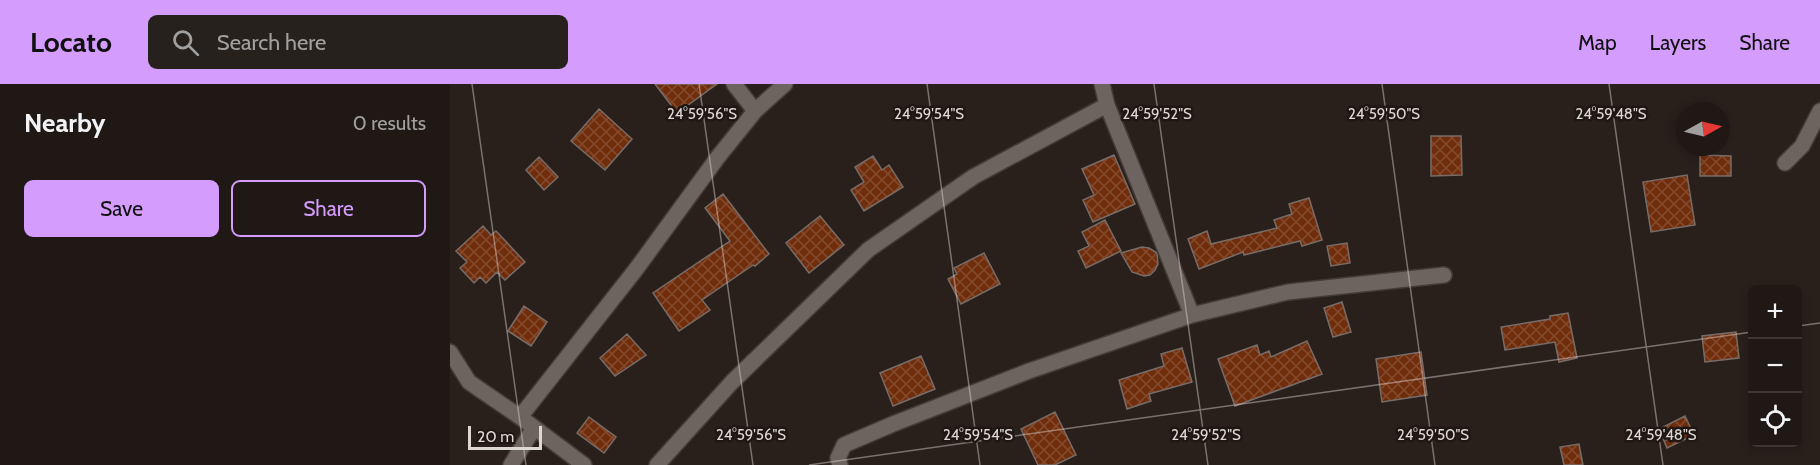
<!DOCTYPE html>
<html lang="en">
<head>
<meta charset="utf-8">
<style>
	body { margin:0; font-family:Cabin,sans-serif; background:#27211e; color:#f1f3f6 }
	.controls { position:absolute; right:18px; bottom:18px; display:grid; overflow:hidden; border-radius:9px; box-shadow:0 3px 9px #0003 }
	.controls button { width:54px; height:54px; display:grid; place-items:center; padding:0; border:0; border-bottom:2px solid #3c3734; background:#1f1815; color:#f1f3f6; font:30px sans-serif }
	.compass { position:absolute; left:1226px; top:18px; width:54px; height:54px; border-radius:50%; background:#1f1815; box-shadow:0 3px 9px #0003; rotate:82deg }
	.scale { position:absolute; left:18px; bottom:15px; width:74px; box-sizing:border-box; padding-left:6px; border:3px solid #ded8d5; border-top:0; font-size:16px; line-height:21px; white-space:nowrap; color:#ded8d5; -webkit-text-stroke:4px #1f1713; paint-order:stroke }
	.list { margin:0; padding:0; list-style:none }
	h2 { display:flex; justify-content:space-between; align-items:center; height:78px; margin:0; padding:0 24px; font-size:26px }
	h2 small { font-size:20px; font-weight:400; color:#a1a0a0 }
	.actions { display:flex; gap:12px; padding:18px 24px }
	.actions a { flex:1; padding:14px 0; border:2px solid #d49cfc; border-radius:9px; text-align:center; font-size:21px; color:#d49cfc }
	.actions .main { background:#d49cfc; color:#111 }
	.icon { flex:none; width:33px; height:33px; fill:none; stroke:currentColor; stroke-width:2; stroke-linecap:round; stroke-linejoin:round }
	.map { position:relative; flex:none; width:1370px; height:381px; overflow:hidden }
	header { display:flex; align-items:center; gap:36px; box-sizing:border-box; height:84px; padding:0 30px; background:#d49cfc; color:#111 }
	header strong { font-size:28px }
	nav { display:flex; gap:33px; margin-inline-start:auto; font-size:21px }
	.search { width:420px; height:54px; background:#27211e; display:flex; align-items:center; gap:15px; box-sizing:border-box; padding:0 21px; border-radius:9px; color:#a1a0a0; font-size:22px }
	main { display:flex }
	aside { flex:1; background:#1f1815 }
	.map>svg:first-child { display:block }
</style>
</head>
<body>
<header>
<strong>Locato</strong>
<div class="search"><svg class="icon" aria-label="search" viewBox="0 0 24 24"><circle cx="10" cy="10" r="6"/><path d="M15 15l6 6"/></svg>Search here</div>
<nav><a>Map</a><a>Layers</a><a>Share</a></nav>
</header>
<main>
<aside>
<h2>Nearby<small>0 results</small></h2>
<ul class="list">
</ul>
<div class="actions"><a class="main">Save</a><a>Share</a></div>
</aside>
<div class="map">
<svg width="1370" height="381" viewBox="0 0 1370 381">
	<defs>
		<pattern id="building-cross-hatch" width="8" height="8" patternUnits="userSpaceOnUse" patternTransform="scale(1.5)"><rect width="8" height="8" fill="#702d0c"/><path d="M0 0l8 8M0 8l8-8" fill="none" stroke="#844b2e"/></pattern>
	</defs>
	<rect width="100%" height="100%" fill="#29201c"/>
	<!-- building -->
	<path fill="url(#building-cross-hatch)" stroke="#776c68" stroke-width="1.5" d="M 205,0 L 267,0 L 227,29 Z
		M 149,25 L 182,55 L 155,86 L 121,57 Z
		M 981,52 L 1011,52 L 1012,91 L 981,92 Z
		M 664,71 L 685,120 L 643,138 L 633,116 L 644,111 L 632,85 Z
		M 1250,71 L 1281,72 L 1281,92 L 1250,92 Z
		M 423,72 L 432,86 L 439,81 L 453,103 L 414,127 L 401,106 L 414,98 L 405,83 Z
		M 89,73 L 108,93 L 94,106 L 76,86 Z
		M 1237,91 L 1245,141 L 1201,148 L 1193,98 Z
		M 273,110 L 319,170 L 305,182 L 303,181 L 252,216 L 260,226 L 229,247 L 203,209 L 280,157 L 255,124 Z
		M 859,114 L 872,156 L 852,162 L 850,157 L 794,171 L 793,168 L 749,185 L 738,155 L 757,147 L 761,160 L 827,144 L 824,136 L 842,130 L 839,120 Z
		M 370,132 L 394,161 L 359,189 L 336,159 Z
		M 655,136 L 671,167 L 636,184 L 628,167 L 639,162 L 632,148 Z
		M 33,142 L 41,151 L 46,147 L 75,178 L 55,196 L 47,188 L 36,199 L 30,193 L 24,199 L 10,184 L 17,178 L 6,167 Z
		M 897,159 L 900,179 L 881,182 L 877,162 Z
		M 692,163 L 699,164 L 707,169 L 708,180 L 705,186 L 700,191 L 694,192 L 682,188 L 671,169 Z
		M 534,169 L 550,200 L 511,220 L 498,195 L 507,190 L 504,184 Z
		M 892,218 L 901,248 L 883,253 L 874,224 Z
		M 74,222 L 97,238 L 81,262 L 58,247 Z
		M 1118,229 L 1127,274 L 1109,278 L 1105,258 L 1055,266 L 1051,243 L 1100,235 L 1100,232 Z
		M 1286,248 L 1289,274 L 1255,278 L 1252,252 Z
		M 177,250 L 196,271 L 165,292 L 150,274 Z
		M 857,257 L 872,290 L 785,322 L 768,275 L 807,261 L 810,271 L 819,267 L 821,273 Z
		M 732,264 L 742,298 L 699,310 L 701,317 L 677,325 L 669,296 L 714,282 L 711,270 Z
		M 971,268 L 977,311 L 932,318 L 926,275 Z
		M 471,272 L 485,305 L 443,322 L 430,289 Z
		M 605,328 L 626,371 L 605,381 L 588,381 L 571,345 Z
		M 1235,332 L 1244,351 L 1217,364 L 1209,345 Z
		M 139,333 L 166,353 L 154,369 L 127,349 Z
		M 1129,360 L 1133,381 L 1114,381 L 1110,363 Z"/>
	<g fill="none" stroke-linecap="round" stroke-linejoin="round">
		<!-- street casing -->
		<g stroke="#423b38" stroke-width="18">
			<path id="street" d="M 284,0 L 305,27
				M 652,0 L 657,21 L 742,231
				M 1335,79 L 1352,62 L 1370,27
				M 0,268 L 19,298 L 70,333 L 134,381
				M 70,333 L 187,184 L 268,73 L 305,27 L 335,0
				M 61,381 L 84,344
				M 207,381 L 282,298 L 418,166 L 523,93 L 657,21
				M 390,381 L 388,374 L 394,361 L 443,340 L 579,287 L 742,231 L 838,208 L 994,191"/>
		</g>
		<!-- street -->
		<use href="#street" stroke="#6d635f" stroke-width="15"/>
	</g>
	<!-- ticks -->
	<path fill="none" stroke="#ded8d5" stroke-width="1.5" stroke-opacity="0.45" d="M 22,0 L 76,381M 249,0 L 303,381M 477,0 L 530,381M 704,0 L 758,381M 932,0 L 985,381M 1159,0 L 1213,381M 1348,242 L 1370,239M 359,381 L 1302,248"/>
	<g font-size="15" text-anchor="middle" fill="#ded8d5" stroke="#1f1713" stroke-width="5" stroke-linejoin="round" paint-order="stroke">
		<text x="252" y="35">24°59'56"S</text>
		<text x="479" y="35">24°59'54"S</text>
		<text x="707" y="35">24°59'52"S</text>
		<text x="934" y="35">24°59'50"S</text>
		<text x="1161" y="35">24°59'48"S</text>
		<text x="301" y="356">24°59'56"S</text>
		<text x="528" y="356">24°59'54"S</text>
		<text x="756" y="356">24°59'52"S</text>
		<text x="983" y="356">24°59'50"S</text>
		<text x="1211" y="356">24°59'48"S</text>
	</g>
</svg>
<div class="controls">
<button>+</button>
<button>−</button>
<button><svg class="icon" aria-label="locate" viewBox="0 0 24 24"><circle cx="12" cy="12" r="6"/><path d="M12 2v4M12 18v4M2 12h4M18 12h4"/></svg></button>
</div>
<svg class="compass" viewBox="-18 -18 36 36"><path d="M0-13l5 13h-10z" fill="#e53935"/><path d="M0 13l5-13h-10z" fill="#a1a0a0"/></svg>
<div class="scale">20 m</div>
</div>
</main>
</body>
</html>
